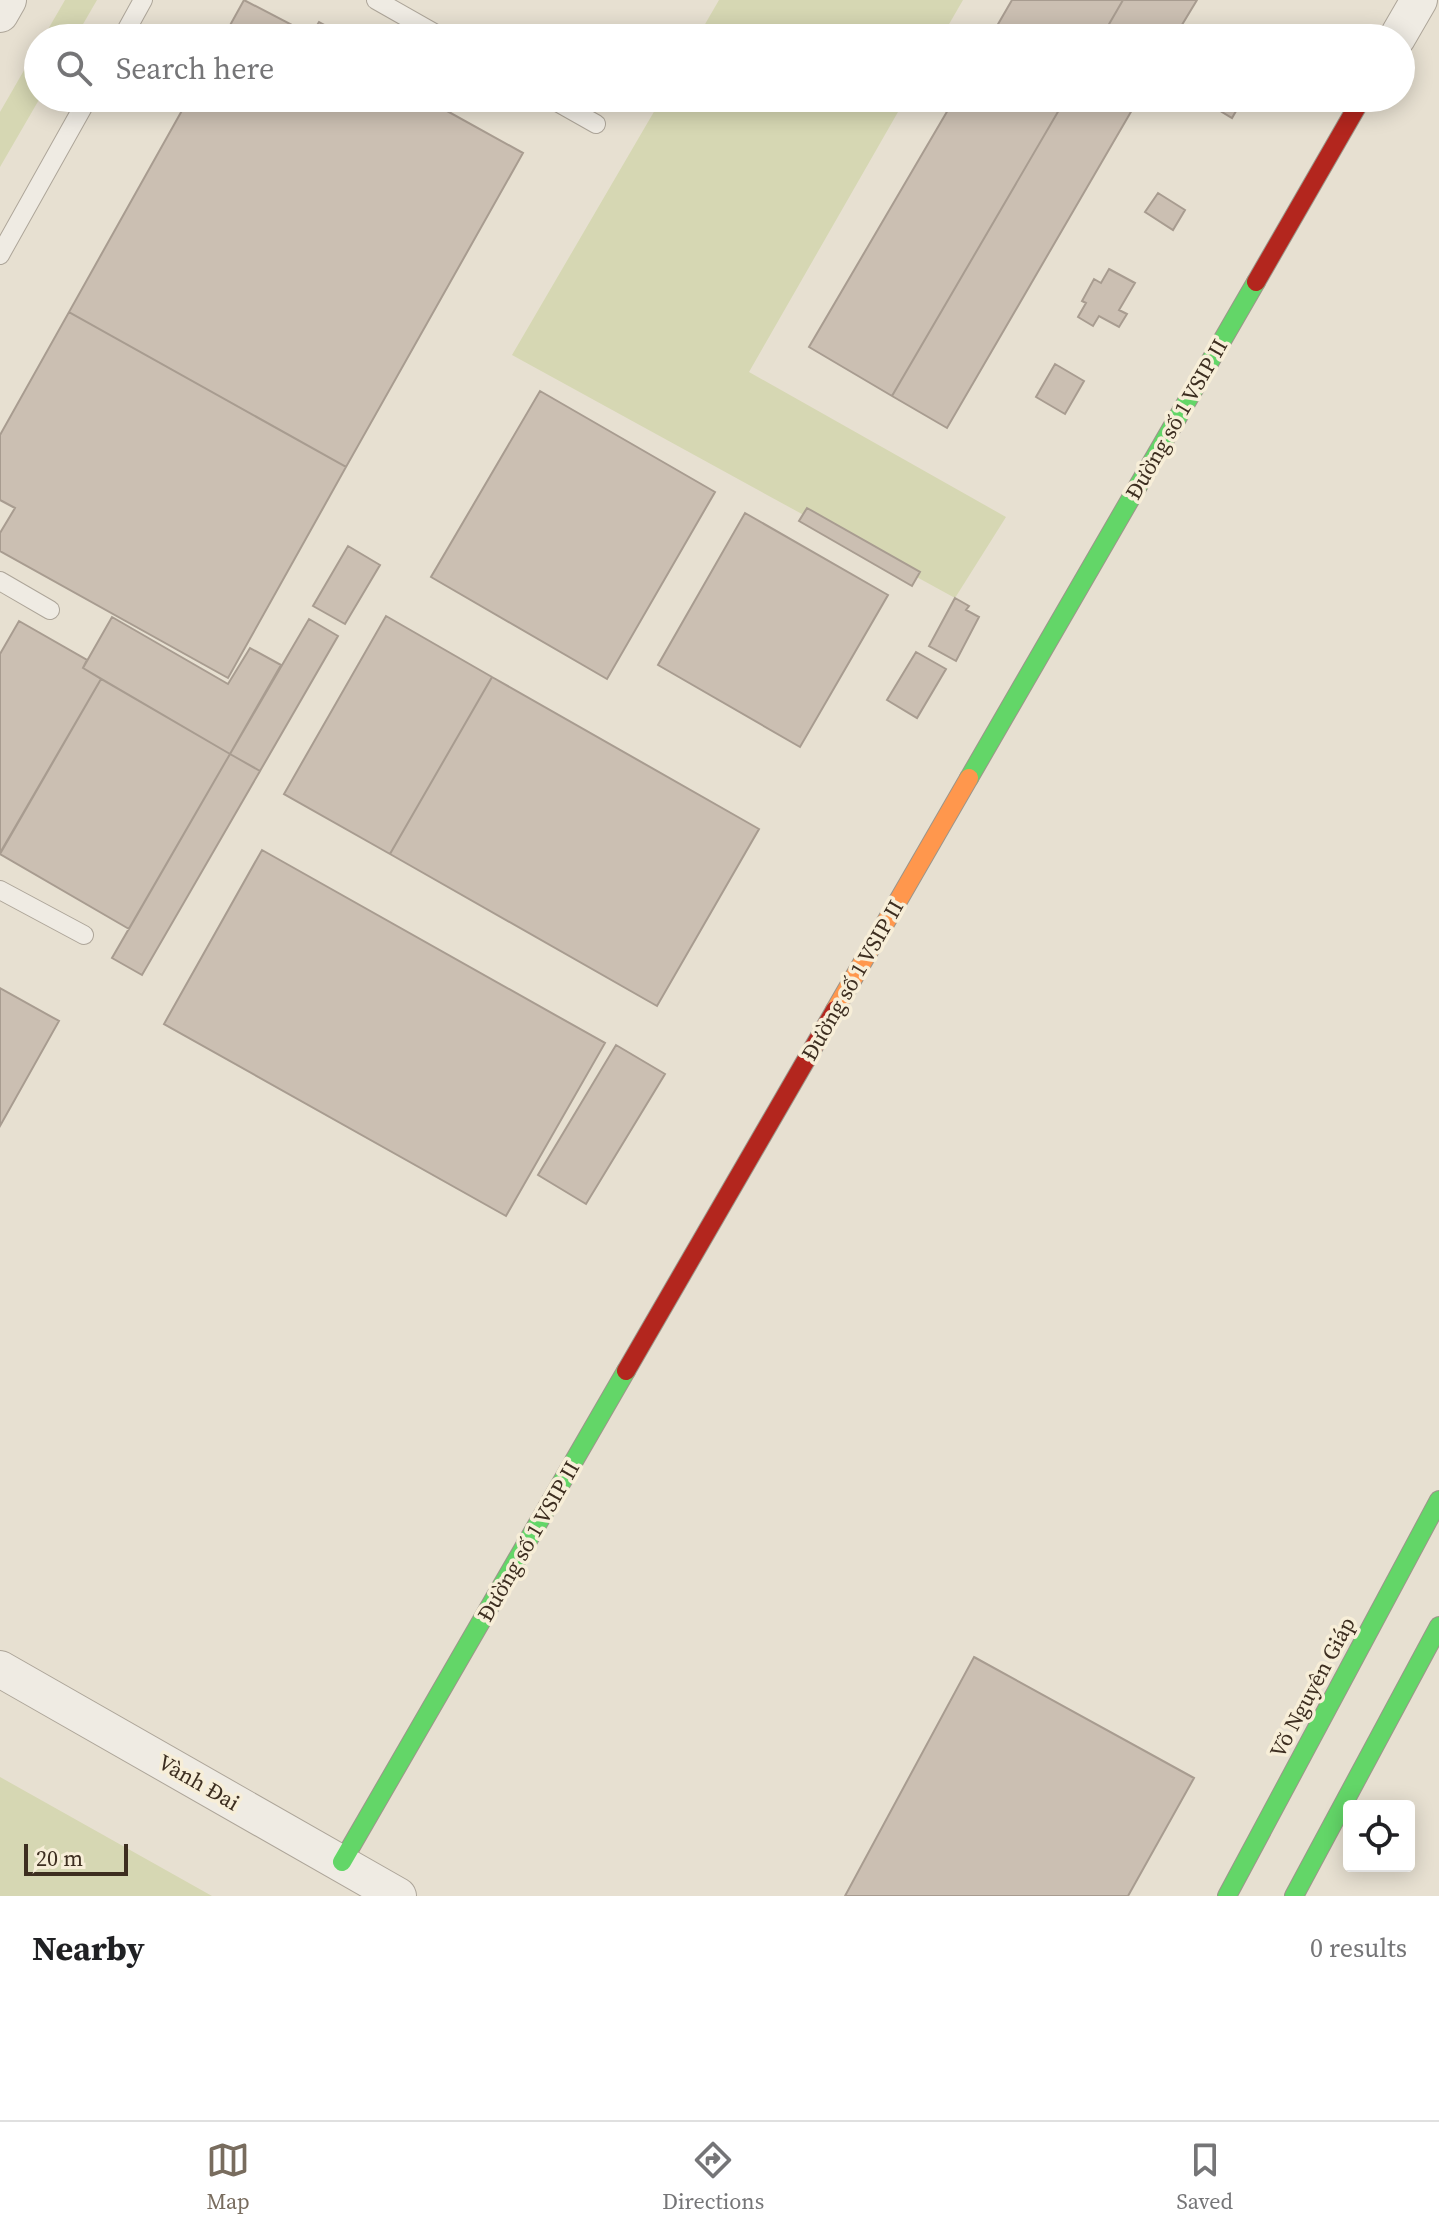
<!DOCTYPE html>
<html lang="en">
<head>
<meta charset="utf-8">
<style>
	body { margin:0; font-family:"Source Serif 4",serif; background:#f6f6f6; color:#202124 }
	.controls { position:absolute; right:24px; bottom:24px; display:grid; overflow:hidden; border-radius:8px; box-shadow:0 4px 20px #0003 }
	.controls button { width:72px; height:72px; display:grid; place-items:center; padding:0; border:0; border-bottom:2px solid #e0e0e0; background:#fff; color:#202124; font:40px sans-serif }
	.scale { position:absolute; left:24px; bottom:20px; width:104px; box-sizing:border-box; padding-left:8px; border:4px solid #3d2e20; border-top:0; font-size:22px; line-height:28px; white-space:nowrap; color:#3d2e20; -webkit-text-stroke:6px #f7eed8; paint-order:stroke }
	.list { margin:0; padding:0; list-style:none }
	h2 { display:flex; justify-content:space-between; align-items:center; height:104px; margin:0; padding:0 32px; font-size:34px }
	h2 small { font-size:26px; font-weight:400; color:#757577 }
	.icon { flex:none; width:44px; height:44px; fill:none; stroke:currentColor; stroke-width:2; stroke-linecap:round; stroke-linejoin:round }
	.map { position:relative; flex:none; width:1439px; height:1896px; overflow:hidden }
	.search { position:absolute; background:#fff; box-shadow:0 4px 20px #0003; left:24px; right:24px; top:24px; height:88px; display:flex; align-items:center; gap:20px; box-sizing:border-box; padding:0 28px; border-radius:44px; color:#757577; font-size:30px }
	.sheet { height:224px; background:#fff }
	nav { display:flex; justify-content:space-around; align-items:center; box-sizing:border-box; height:112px; border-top:2px solid #e0e0e0; background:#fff; font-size:22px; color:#757577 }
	nav a { display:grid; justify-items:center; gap:4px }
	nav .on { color:#786c5e }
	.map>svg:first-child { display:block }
</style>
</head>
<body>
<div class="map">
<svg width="1439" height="1896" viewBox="0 0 1439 1896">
	<rect width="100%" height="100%" fill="#e7e0d1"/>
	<!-- green -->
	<path fill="#d6d7b3" d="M 65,0 L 97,0 L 75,38 L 43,38 Z
		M 719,0 L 963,0 L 941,38 L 697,38 Z
		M 38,46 L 38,98 L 40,98 L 0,167 L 0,112 Z
		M 662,98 L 906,98 L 749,372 L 1006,517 L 955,598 L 512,355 Z
		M 0,1777 L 212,1896 L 0,1896 Z"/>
	<!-- building -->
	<path fill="#cbbfb2" stroke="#a89c90" stroke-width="2" d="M 244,0 L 311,35 L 319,22 L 341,34 L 339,38 L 223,38 Z
		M 1012,0 L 1123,0 L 1101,38 L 990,38 Z
		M 1123,0 L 1197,0 L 1174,38 L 1101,38 Z
		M 189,98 L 442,98 L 438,106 L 523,153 L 346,467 L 69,312 Z
		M 955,98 L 1066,98 L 892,396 L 809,347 Z
		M 1066,98 L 1139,98 L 947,428 L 892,396 Z
		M 1217,98 L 1241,98 L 1243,99 L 1232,118 L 1212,106 Z
		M 1158,193 L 1185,210 L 1173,230 L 1145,212 Z
		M 1109,269 L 1135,283 L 1119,310 L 1127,314 L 1119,327 L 1099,316 L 1093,326 L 1078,317 L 1086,303 L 1082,301 L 1094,279 L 1101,283 Z
		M 69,312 L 346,467 L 228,678 L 0,551 L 0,533 L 15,508 L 0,500 L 0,435 Z
		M 1055,364 L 1084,381 L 1065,414 L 1036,397 Z
		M 540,391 L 715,492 L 607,679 L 431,577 Z
		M 807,508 L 920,572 L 912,586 L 799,521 Z
		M 745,513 L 888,595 L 800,747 L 658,665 Z
		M 348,546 L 380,565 L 345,624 L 313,606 Z
		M 955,598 L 969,606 L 966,610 L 979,617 L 956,661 L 929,646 Z
		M 386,616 L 492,677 L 390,854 L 284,794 Z
		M 112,617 L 228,684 L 250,648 L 281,665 L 230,754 L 83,668 Z
		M 309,619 L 338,636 L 260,771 L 230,754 Z
		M 19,621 L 87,660 L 83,668 L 101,679 L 0,853 L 0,654 Z
		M 916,652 L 946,669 L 917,718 L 887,700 Z
		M 492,677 L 759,829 L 657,1006 L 390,854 Z
		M 101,679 L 230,754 L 129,929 L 0,854 Z
		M 230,754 L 260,771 L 142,975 L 112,958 Z
		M 262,850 L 605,1043 L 506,1216 L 164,1024 Z
		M 0,988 L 59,1021 L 0,1126 Z
		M 616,1045 L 665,1074 L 586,1204 L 538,1175 Z
		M 974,1657 L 1194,1778 L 1128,1896 L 845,1896 Z"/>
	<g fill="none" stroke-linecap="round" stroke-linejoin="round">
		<!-- lane casing -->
		<g stroke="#ada599" stroke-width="20">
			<path id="lane" d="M 376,0 L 443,38
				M 122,38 L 143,0
				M 550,98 L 596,124
				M 0,255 L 88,98
				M 0,581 L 50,610
				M 0,890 L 84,935"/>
		</g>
		<!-- street casing -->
		<g stroke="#ada599" stroke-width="38">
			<path id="street" d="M 0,14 L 8,0
				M 1397,38 L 1419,0
				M 0,1669 L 398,1896"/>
		</g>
		<!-- fast casing -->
		<g stroke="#9c958a" stroke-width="20">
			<path id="fast" d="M 969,778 L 1256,282
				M 342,1862 L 626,1371
				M 1227,1896 L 1439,1500
				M 1294,1896 L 1439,1626"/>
		</g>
		<!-- slow casing -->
		<g stroke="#9c958a" stroke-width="20">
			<path id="slow" d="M 835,1010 L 969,778"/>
		</g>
		<!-- jam casing -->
		<g stroke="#9c958a" stroke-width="20">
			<path id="jam" d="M 1256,282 L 1362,98
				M 626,1371 L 835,1010"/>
		</g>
		<!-- lane -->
		<use href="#lane" stroke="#efebe3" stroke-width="18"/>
		<!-- street -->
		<use href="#street" stroke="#efebe3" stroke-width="36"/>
		<!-- fast -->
		<use href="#fast" stroke="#63d668" stroke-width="18"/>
		<!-- slow -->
		<use href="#slow" stroke="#ff974d" stroke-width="18"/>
		<!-- jam -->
		<use href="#jam" stroke="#b3261e" stroke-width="18"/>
	</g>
	<g text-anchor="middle" stroke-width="7" stroke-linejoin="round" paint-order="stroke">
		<!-- street labels -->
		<g font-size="22" fill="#3d2e20" stroke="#f7eed8">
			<text transform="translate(1176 419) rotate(-60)" y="8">Đường số 1 VSIP II</text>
			<text transform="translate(852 980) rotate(-60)" y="8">Đường số 1 VSIP II</text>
			<text transform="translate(528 1541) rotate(-60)" y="8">Đường số 1 VSIP II</text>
			<text transform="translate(1312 1687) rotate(-62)" y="8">Võ Nguyên Giáp</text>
			<text transform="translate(199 1782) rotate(30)" y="8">Vành Đai</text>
		</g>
	</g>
</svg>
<div class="controls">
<button><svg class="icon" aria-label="locate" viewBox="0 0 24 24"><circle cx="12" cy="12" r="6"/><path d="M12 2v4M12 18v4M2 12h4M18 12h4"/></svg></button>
</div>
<div class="scale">20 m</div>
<div class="search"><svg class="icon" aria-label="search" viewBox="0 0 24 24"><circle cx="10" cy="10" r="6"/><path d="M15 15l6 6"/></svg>Search here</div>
</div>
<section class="sheet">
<h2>Nearby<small>0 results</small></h2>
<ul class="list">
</ul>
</section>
<nav>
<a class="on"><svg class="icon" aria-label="map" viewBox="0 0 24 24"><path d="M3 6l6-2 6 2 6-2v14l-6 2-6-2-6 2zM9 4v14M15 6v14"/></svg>Map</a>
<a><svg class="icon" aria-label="directions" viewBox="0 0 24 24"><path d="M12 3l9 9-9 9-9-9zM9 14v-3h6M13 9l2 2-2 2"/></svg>Directions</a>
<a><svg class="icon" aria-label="saved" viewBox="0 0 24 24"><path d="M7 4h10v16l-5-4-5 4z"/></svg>Saved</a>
</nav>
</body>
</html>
